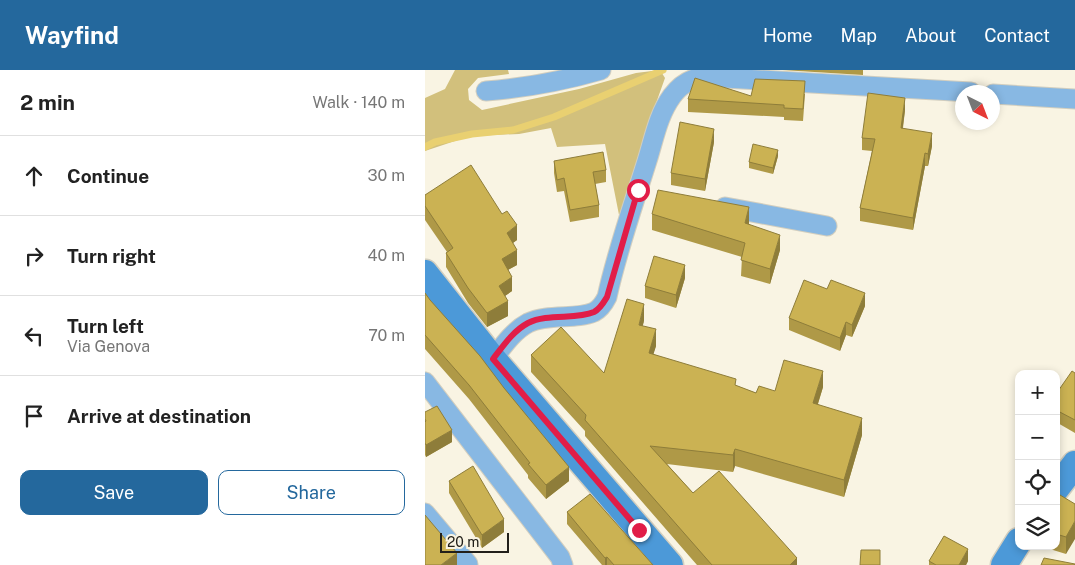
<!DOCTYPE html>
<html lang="en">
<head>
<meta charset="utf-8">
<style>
	body { margin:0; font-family:"Public Sans",sans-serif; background:#f6f6f6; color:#222 }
	.controls { position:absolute; right:15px; bottom:15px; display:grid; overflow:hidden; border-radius:10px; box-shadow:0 2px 8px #0003 }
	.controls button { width:45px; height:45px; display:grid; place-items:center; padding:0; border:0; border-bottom:1px solid #e0e0e0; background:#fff; color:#222; font:25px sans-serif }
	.compass { position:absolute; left:530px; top:15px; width:45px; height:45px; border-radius:50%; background:#fff; box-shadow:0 2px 8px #0003; rotate:138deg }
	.scale { position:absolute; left:15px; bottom:12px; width:69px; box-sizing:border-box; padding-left:5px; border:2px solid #22201a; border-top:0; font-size:14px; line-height:18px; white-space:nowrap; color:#22201a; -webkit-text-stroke:4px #f9f4e3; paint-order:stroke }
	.stop { position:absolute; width:15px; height:15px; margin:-11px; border:4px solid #e11d48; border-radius:50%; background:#fff }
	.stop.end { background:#e11d48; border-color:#fff; box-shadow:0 1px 5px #0008 }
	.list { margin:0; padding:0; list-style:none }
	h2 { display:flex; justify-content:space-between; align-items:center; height:65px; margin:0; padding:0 20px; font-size:21px }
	h2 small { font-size:16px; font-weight:400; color:#767676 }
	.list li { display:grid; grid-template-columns:32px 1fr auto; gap:15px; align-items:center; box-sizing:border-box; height:80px; padding:0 20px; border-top:1px solid #e0e0e0 }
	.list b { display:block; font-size:19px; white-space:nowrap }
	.list p { margin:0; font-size:16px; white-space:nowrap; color:#767676 }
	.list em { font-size:16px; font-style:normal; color:#767676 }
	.actions { display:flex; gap:10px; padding:15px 20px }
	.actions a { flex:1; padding:11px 0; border:1px solid #24689d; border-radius:10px; text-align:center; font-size:18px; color:#24689d }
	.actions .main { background:#24689d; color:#fff }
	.icon { flex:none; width:28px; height:28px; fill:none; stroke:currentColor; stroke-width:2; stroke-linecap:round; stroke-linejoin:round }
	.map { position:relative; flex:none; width:650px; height:495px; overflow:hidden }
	header { display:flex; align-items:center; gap:30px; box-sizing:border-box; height:70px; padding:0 25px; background:#24689d; color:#fff }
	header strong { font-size:24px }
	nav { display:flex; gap:28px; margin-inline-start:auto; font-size:18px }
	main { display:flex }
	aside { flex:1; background:#fff }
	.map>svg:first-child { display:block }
</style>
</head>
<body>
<header>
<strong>Wayfind</strong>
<nav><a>Home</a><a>Map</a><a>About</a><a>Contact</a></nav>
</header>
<main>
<aside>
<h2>2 min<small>Walk · 140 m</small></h2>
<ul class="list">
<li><svg class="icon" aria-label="ahead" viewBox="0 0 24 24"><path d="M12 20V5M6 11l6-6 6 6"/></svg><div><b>Continue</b></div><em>30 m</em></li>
<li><svg class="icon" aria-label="right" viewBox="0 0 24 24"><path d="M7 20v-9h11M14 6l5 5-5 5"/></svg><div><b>Turn right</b></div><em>40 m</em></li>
<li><svg class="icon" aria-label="left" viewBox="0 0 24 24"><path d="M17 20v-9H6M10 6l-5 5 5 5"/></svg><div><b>Turn left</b><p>Via Genova</p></div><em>70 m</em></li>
<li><svg class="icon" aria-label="arrive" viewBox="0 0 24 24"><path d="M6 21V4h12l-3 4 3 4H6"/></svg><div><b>Arrive at destination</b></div></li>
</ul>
<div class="actions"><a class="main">Save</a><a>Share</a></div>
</aside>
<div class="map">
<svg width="650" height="495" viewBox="0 0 650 495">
	<rect width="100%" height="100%" fill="#f9f4e3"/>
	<!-- green -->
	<path fill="#d2c07c" d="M 30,0 L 83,0 L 84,4 L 53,8 L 43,19 L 44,30 L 57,40 L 154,19 L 211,3 L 235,0 L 240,8 L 230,36 L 195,150 L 180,74 L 132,77 L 126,58 L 94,64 L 45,66 L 0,81 L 0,28 L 20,19 Z"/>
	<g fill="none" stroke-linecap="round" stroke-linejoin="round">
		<!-- stream -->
		<path stroke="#e9d071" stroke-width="7" d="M 0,77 L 10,72 L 47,64 L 88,60 L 129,47 L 238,0"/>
		<!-- street casing -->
		<g stroke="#d2cebf" stroke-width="21">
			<path id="street" d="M 61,21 C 100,18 138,11 176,0
				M 568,24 L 650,29
				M 300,137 L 402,156
				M 68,289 C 78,276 88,261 103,253 C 123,243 151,250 169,242 C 175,239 179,233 182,227 C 192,181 208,136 222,91 C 229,69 233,45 247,26 C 256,14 267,7 282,7 L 546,22
				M 0,312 L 135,487 L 138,495
				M 0,443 L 43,494"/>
		</g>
		<!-- secondary casing -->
		<g stroke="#d2cebf" stroke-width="29">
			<path id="secondary" d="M 0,203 L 68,289 L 245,495
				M 631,419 L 650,394
				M 579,495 L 594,471"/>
		</g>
		<!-- street -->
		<use href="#street" stroke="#88b8e3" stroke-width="19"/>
		<!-- secondary -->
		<use href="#secondary" stroke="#4c99d8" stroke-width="26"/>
	</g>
	<!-- wall -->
	<path fill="#af9947" d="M 357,0 L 438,0 L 438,5 Z
		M 380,24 L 378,51 L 359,50 L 359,47 L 263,42 L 263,29 L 326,26 Z
		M 480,40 L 478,58 L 507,76 L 503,96 L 500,96 L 488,160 L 435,151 L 435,138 L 447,81 L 437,80 L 437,68 Z
		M 289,72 L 280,121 L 246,115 L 246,103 Z
		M 353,86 L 348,104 L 324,98 L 324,92 Z
		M 129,91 L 181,100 L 181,112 L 170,114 L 174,135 L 174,147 L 145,152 L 139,121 L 132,122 L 129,103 Z
		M 0,125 L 92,170 L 88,173 L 92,195 L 83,200 L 87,221 L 80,226 L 83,246 L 62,257 L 43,233 L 21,197 L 21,183 L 22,182 L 0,150 Z
		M 227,144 L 324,153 L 324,154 L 355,180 L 345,214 L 316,206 L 317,187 L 227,160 Z
		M 260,208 L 251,238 L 220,228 L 220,216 Z
		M 0,223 L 5,230 L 144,411 L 121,429 L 103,408 L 103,405 L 44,329 L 0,279 Z
		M 440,236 L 427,267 L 421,265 L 415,281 L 364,260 L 364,248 Z
		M 219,251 L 217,256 L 231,276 L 228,284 L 331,323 L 398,317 L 393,334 L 437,365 L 419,427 L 310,396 L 308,402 L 242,394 L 268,423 L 372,495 L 272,495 L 160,366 L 160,361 L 106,302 L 106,285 L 179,303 Z
		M 650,303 L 650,363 L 631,352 L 631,324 Z
		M 0,342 L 27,372 L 1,387 L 0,385 Z
		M 24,411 L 79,462 L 57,478 L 24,423 Z
		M 631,430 L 650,434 L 641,484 L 615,476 L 631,476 Z
		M 142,442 L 228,495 L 177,495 L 142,454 Z
		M 504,491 L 543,491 L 541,495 L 504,495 Z"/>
	<!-- shaded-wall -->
	<path fill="#8e7d3a" d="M 480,28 L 480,40 L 476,70 L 476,58 Z
		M 289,59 L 289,72 L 280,121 L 280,109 Z
		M 507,63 L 507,76 L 503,96 L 503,84 Z
		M 353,80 L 353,86 L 348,104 L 348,98 Z
		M 500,83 L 500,96 L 488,160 L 488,148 Z
		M 324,137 L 324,153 L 320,169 L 320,153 Z
		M 92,155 L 92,170 L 82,177 L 82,163 Z
		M 355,165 L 355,180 L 345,214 L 345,199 Z
		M 92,180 L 92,195 L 77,203 L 77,189 Z
		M 260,195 L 260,208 L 251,238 L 251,225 Z
		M 87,207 L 87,221 L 74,230 L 74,216 Z
		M 440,223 L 440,236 L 427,267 L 427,255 Z
		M 83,231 L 83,246 L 62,257 L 62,243 Z
		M 219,234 L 219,251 L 214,271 L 214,255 Z
		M 421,252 L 421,265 L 415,281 L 415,268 Z
		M 231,259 L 231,276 L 224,299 L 224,283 Z
		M 398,301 L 398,317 L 388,349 L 388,333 Z
		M 437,348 L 437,365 L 419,427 L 419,410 Z
		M 27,360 L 27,372 L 1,387 L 1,375 Z
		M 310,379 L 310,396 L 308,402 L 308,385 Z
		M 144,397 L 144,411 L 121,429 L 121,415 Z
		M 79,449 L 79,462 L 57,478 L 57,465 Z
		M 650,451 L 650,469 L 641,484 L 641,467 Z
		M 543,479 L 543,491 L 541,495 L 534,495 Z
		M 32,483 L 32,495 L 16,495 Z
		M 182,487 L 182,495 L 180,495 L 180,488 Z
		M 372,488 L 372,495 L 365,495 Z"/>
	<!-- building -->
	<path fill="#cbb253" stroke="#8e7d3a" d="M 270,8 L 326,26 L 330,9 L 380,11 L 378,39 L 359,38 L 359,35 L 263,29 Z
		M 443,23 L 480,28 L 476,58 L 507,63 L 503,84 L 500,83 L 488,148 L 435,138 L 450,69 L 437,68 Z
		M 255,52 L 289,59 L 280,109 L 246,103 Z
		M 328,74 L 353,80 L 348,98 L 324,92 Z
		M 178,82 L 181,100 L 168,102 L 174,135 L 145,140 L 139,108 L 132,110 L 129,91 Z
		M 46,95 L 77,144 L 82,141 L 92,155 L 82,163 L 92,180 L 77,189 L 87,207 L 74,216 L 83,231 L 62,243 L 43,218 L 21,183 L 28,178 L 0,136 L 0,125 Z
		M 233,120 L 324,137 L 320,153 L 355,165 L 345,199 L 316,190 L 320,173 L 227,144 Z
		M 229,186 L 260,195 L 251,225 L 220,216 Z
		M 379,210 L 402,219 L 406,210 L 440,223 L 427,255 L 421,252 L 415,268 L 364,248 Z
		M 0,223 L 5,230 L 55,286 L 79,318 L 144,397 L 121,415 L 103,394 L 105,393 L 44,315 L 0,265 Z
		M 202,229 L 219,234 L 214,255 L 231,259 L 224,283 L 311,309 L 310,315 L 331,323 L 334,316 L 350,321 L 359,290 L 398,301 L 388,333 L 437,348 L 419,410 L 310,379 L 308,385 L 225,376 L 268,423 L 294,401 L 372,488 L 365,495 L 287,495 L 160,350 L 161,345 L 106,285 L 136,257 L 179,303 Z
		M 647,301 L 650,303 L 650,350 L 631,340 L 631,324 Z
		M 12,336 L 27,360 L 1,375 L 0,373 L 0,352 L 1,351 L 0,349 L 0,342 Z
		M 48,396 L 79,449 L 57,465 L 24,411 Z
		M 165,424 L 228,495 L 189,495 L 182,487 L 180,488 L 142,442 Z
		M 635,425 L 650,434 L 650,451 L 641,467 L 631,464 L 631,430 Z
		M 0,445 L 32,483 L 16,495 L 0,495 Z
		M 519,466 L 543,479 L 534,495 L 511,495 L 504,491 Z
		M 436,480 L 455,480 L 455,495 L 435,495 Z
		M 619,488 L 650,494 L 650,495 L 616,495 Z"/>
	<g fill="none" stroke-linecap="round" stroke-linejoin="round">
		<!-- route -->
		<path stroke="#e11d48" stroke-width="6" d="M 213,120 L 182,227 C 179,232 175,239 169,242 C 151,250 123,243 103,253 C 88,261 78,276 68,289 L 214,460"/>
	</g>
</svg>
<div class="controls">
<button>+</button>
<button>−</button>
<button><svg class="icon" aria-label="locate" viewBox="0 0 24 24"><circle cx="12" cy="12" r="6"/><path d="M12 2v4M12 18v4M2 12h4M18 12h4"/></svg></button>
<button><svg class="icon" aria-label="layers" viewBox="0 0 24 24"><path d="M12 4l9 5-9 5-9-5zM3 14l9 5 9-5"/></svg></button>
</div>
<svg class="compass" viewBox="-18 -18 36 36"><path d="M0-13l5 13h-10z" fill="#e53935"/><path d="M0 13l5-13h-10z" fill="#767676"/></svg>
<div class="scale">20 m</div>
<div class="stop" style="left:213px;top:120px"></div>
<div class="stop end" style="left:214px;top:460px"></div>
</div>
</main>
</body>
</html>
